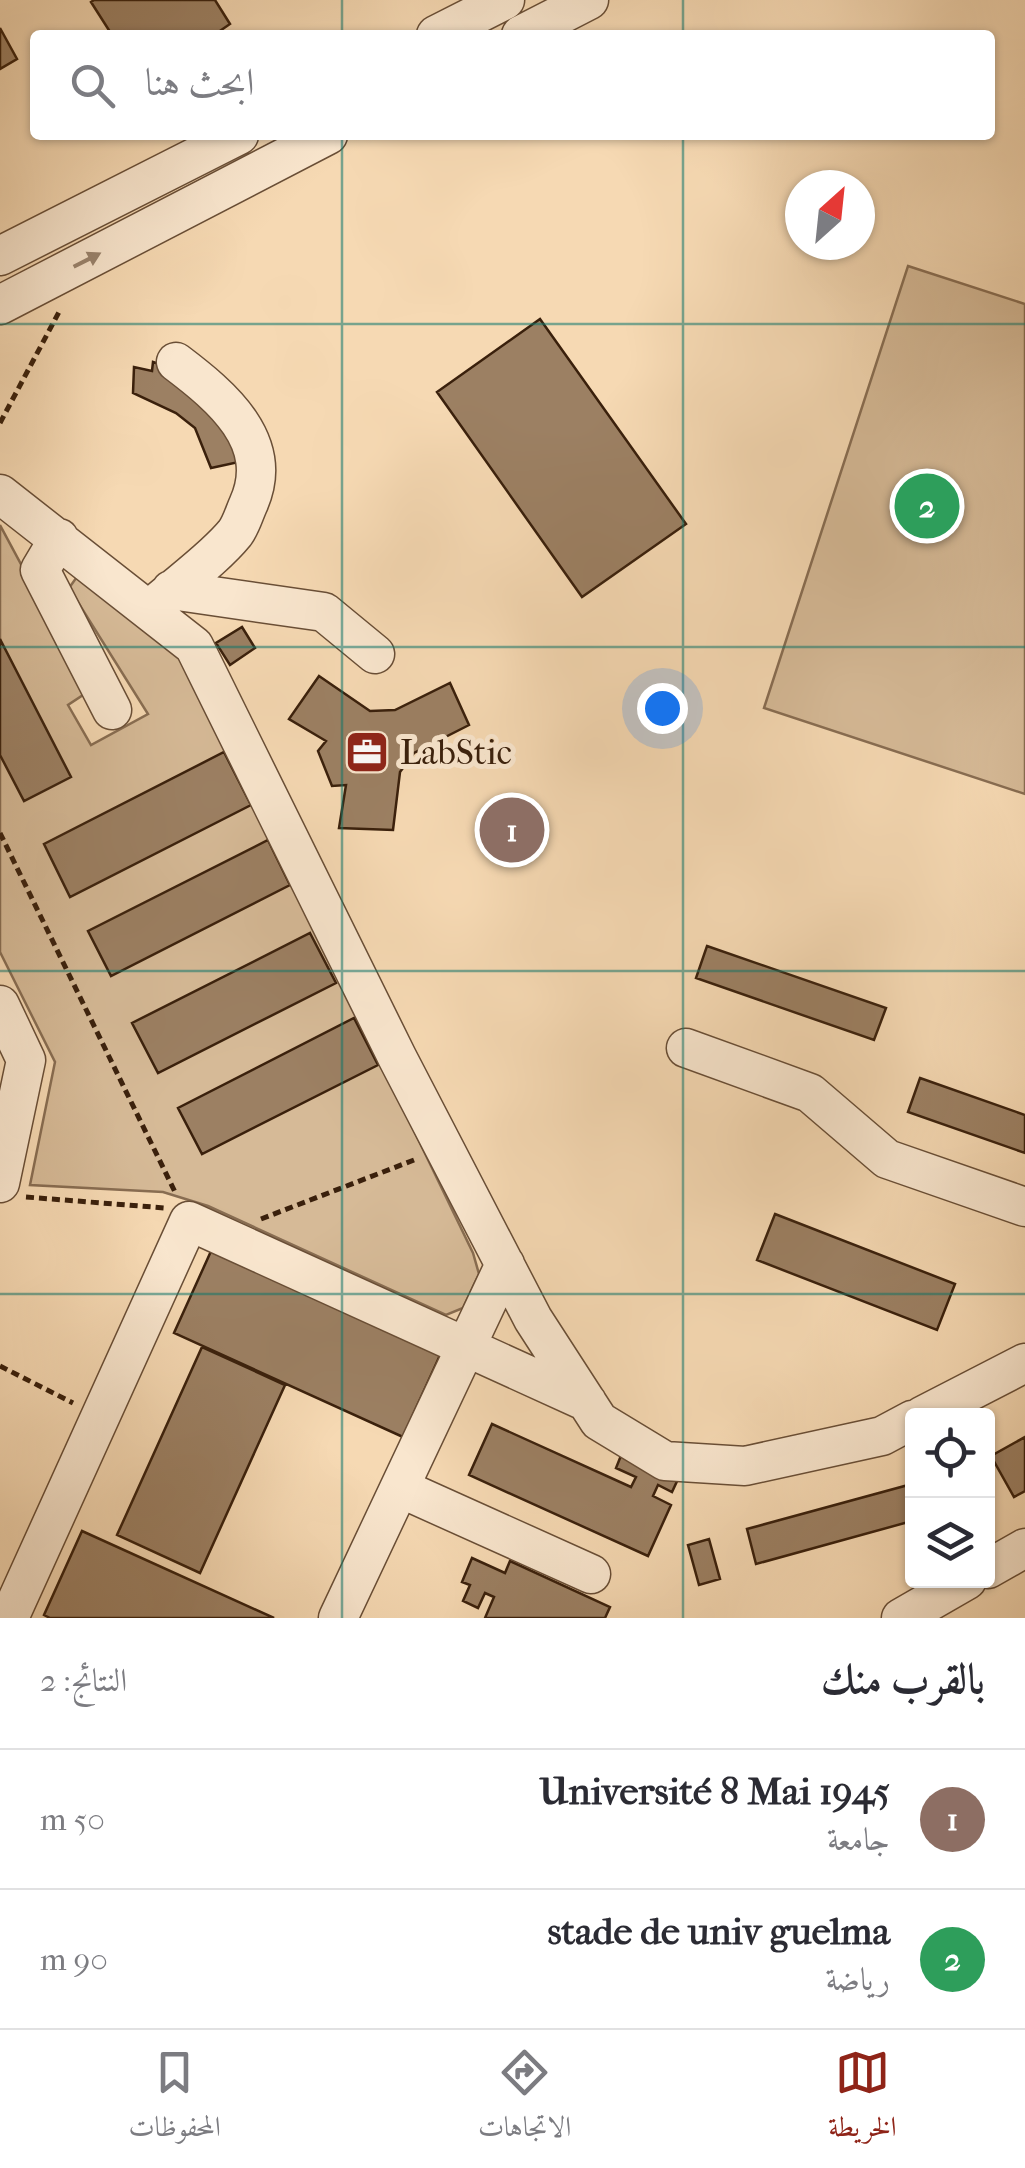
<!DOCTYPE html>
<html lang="ar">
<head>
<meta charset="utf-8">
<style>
	body { margin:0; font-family:"IM FELL French Canon",Amiri,serif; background:#f7f7f7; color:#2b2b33; direction:rtl }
	.controls { position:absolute; right:30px; bottom:30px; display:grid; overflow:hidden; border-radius:10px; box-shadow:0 2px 8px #0004 }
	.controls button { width:90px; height:90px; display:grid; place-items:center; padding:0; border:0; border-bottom:2px solid #e1e1e2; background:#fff; color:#2b2b33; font:50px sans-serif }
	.compass { position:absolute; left:785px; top:170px; width:90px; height:90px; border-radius:50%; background:#fff; box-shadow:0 2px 8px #0004; rotate:27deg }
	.you { position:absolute; left:662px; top:708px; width:35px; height:35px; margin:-25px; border:8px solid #fff; border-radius:50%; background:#1a73e8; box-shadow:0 0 0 15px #1a73e833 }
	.badge { display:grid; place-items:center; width:65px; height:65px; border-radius:50%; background:#8f2418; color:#fff; font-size:32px; font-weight:700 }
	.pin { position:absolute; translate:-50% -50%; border:5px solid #fff; box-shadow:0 2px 10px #0006 }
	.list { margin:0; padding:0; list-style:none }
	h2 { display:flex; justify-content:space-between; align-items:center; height:130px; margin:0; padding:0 40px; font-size:42px }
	h2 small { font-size:32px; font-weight:400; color:#7c7c81 }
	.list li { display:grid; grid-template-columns:65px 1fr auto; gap:30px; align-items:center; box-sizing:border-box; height:140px; padding:0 40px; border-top:2px solid #e1e1e2 }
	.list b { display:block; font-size:38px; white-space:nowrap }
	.list p { margin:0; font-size:32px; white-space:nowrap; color:#7c7c81 }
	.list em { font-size:32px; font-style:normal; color:#7c7c81 }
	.icon { flex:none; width:55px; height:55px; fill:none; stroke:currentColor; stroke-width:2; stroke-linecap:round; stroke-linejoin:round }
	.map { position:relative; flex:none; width:1025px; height:1618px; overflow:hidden; direction:ltr }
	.search { position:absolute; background:#fff; box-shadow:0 2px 8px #0004; left:30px; right:30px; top:30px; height:110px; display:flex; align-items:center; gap:25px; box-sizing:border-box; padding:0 35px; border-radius:10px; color:#7c7c81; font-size:38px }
	.sheet { height:410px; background:#fff }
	nav { display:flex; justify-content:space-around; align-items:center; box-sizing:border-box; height:140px; border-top:2px solid #e1e1e2; background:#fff; font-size:28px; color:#7c7c81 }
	nav a { display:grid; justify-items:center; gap:5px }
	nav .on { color:#8f2418 }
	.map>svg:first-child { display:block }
</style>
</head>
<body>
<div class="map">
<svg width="1025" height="1618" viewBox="0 0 1025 1618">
	<rect width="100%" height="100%" fill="#f6d9b3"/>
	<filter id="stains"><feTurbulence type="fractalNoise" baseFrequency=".002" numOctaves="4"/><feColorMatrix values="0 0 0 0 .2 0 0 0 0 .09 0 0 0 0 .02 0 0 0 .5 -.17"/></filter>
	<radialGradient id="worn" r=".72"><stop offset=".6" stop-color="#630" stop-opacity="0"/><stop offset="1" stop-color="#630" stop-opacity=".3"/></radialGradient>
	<!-- green -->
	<path fill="#d6ba97" stroke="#886d52" stroke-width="2.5" d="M 908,266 L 1025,304 L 1025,794 L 764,708 Z
		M 0,525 L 89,691 L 68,705 L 91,745 L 148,714 L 69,588 L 79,574 L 177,651 L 203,693 L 473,1253 L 479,1274 L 463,1308 L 446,1315 L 208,1206 L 163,1192 L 30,1185 L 55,1062 L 0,952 Z"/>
	<!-- building -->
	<path fill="#9c8063" stroke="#3a200c" stroke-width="2.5" d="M 94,0 L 215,0 L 230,24 L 214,35 L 112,35 L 91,2 Z
		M 0,28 L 17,59 L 0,69 Z
		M 540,319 L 686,524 L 582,597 L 437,392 Z
		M 153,362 L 169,367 L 246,444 L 239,462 L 211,468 L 195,428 L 176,413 L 133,393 L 134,367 L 152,371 Z
		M 242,627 L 255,648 L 230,665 L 216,643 Z
		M 0,639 L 71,777 L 24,801 L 0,755 Z
		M 319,676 L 370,711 L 395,710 L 450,683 L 469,725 L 414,753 L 400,772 L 393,830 L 339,828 L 346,785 L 332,786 L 318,751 L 326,741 L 289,719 Z
		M 224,752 L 251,805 L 70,897 L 44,844 Z
		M 268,840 L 290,885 L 111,976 L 88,931 Z
		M 310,933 L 336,983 L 158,1073 L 132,1023 Z
		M 707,946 L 886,1008 L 874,1040 L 696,978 Z
		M 354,1018 L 378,1065 L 202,1154 L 178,1108 Z
		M 920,1078 L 1025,1115 L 1025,1153 L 908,1112 Z
		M 775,1214 L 955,1284 L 937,1330 L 757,1260 Z
		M 212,1249 L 441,1353 L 403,1437 L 174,1333 Z
		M 202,1347 L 285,1385 L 200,1573 L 117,1535 Z
		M 492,1424 L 631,1487 L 636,1477 L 616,1468 L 622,1453 L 678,1479 L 672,1492 L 658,1485 L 653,1496 L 671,1505 L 648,1556 L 469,1475 Z
		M 1025,1437 L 1025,1491 L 1014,1497 L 991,1456 Z
		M 912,1484 L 912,1521 L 756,1564 L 747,1529 Z
		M 82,1531 L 274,1618 L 50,1618 L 44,1615 Z
		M 709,1539 L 720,1579 L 699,1585 L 688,1545 Z
		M 472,1558 L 505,1573 L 510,1561 L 610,1607 L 605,1618 L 485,1618 L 494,1597 L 485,1593 L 478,1608 L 463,1601 L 470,1585 L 462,1582 Z"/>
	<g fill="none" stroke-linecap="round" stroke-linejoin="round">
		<!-- minor casing -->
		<g stroke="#694e36" stroke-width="41">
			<path id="minor" d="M 436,35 L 505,0
				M 521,35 L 589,0
				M 0,256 L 239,135
				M 0,305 L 328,135
				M 0,494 L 194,646 L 397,1057 L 533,1319 L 599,1421 L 665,1461 L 745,1466 L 882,1436 L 912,1420
				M 59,538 L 40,570 L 112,710
				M 171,590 L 324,612 L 375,654
				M 149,610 C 175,586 213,560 235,533 C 241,525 244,514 248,505 C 277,442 221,396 176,362
				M 0,1005 L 26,1060 L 0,1183
				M 686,1048 L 810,1093 L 887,1159 L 1025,1207
				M 922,1416 L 1025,1363
				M 400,1488 L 591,1574
				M 988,1569 L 1025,1548
				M 9,1618 L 189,1221 L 587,1402
				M 338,1618 L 505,1264
				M 901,1618 L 967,1580"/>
		</g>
		<!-- path -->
		<path stroke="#3a200c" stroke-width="5" stroke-dasharray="8 5" stroke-linecap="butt" d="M 0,423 L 59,312
			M 0,833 L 176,1194
			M 26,1197 L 165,1208
			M 261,1219 L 414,1160
			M 0,1366 L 73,1403"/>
		<!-- minor -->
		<use href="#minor" stroke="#f9e6ce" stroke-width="38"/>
	</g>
	<!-- one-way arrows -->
	<defs><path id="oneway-solid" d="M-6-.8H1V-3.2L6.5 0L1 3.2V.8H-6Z" transform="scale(2.5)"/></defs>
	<use fill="#9a836d" href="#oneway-solid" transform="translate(87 260) rotate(-27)"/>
	<!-- grid -->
	<path fill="none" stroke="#0f766e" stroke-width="2.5" stroke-opacity="0.55" d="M 342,0 L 342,35M 683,0 L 683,35M 342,135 L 342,1618M 683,135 L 683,1618M 0,324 L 1025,324M 0,647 L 1025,647M 0,971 L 1025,971M 0,1294 L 1025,1294"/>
	<!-- icons -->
	<defs>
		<g id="office-square" transform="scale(2.25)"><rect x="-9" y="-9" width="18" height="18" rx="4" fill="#8f2418" stroke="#f9e6ce"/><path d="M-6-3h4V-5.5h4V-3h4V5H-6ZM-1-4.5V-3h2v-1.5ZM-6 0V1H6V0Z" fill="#fff"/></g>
	</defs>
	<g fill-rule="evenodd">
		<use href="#office-square" x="367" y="752"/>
	</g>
	<g text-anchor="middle" stroke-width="10" stroke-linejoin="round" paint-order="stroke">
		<!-- poi labels -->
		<g font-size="35" fill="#3a200c" stroke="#f9e6ce" text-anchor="start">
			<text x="400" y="764">LabStic</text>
		</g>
	</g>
	<rect width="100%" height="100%" filter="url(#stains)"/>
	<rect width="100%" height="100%" fill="url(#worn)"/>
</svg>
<div class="controls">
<button><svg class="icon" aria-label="locate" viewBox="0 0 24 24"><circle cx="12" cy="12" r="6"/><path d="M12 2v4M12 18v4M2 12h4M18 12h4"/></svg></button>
<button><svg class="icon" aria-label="layers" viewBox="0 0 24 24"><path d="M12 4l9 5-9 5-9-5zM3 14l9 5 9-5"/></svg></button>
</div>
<svg class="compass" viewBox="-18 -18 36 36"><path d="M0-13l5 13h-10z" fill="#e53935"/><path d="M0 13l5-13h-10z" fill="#7c7c81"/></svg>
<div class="you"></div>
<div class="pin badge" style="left:512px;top:830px;background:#8d6e63">1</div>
<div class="pin badge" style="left:927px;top:506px;background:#2e9e5b">2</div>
<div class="search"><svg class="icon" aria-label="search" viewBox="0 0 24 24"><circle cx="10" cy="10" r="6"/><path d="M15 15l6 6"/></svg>ابحث هنا</div>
</div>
<section class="sheet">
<h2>بالقرب منك<small>النتائج: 2</small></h2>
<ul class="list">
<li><span class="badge" style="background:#8d6e63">1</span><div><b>Université 8 Mai 1945</b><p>جامعة</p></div><em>50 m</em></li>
<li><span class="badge" style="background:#2e9e5b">2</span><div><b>stade de univ guelma</b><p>رياضة</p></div><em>90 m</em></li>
</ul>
</section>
<nav>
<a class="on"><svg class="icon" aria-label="map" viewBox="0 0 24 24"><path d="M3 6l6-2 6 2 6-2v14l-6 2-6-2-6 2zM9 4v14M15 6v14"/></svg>الخريطة</a>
<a><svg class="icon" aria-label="directions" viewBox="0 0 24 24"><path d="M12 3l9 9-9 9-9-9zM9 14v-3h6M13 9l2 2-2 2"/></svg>الاتجاهات</a>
<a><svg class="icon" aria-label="saved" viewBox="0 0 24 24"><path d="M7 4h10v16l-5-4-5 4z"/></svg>المحفوظات</a>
</nav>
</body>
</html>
